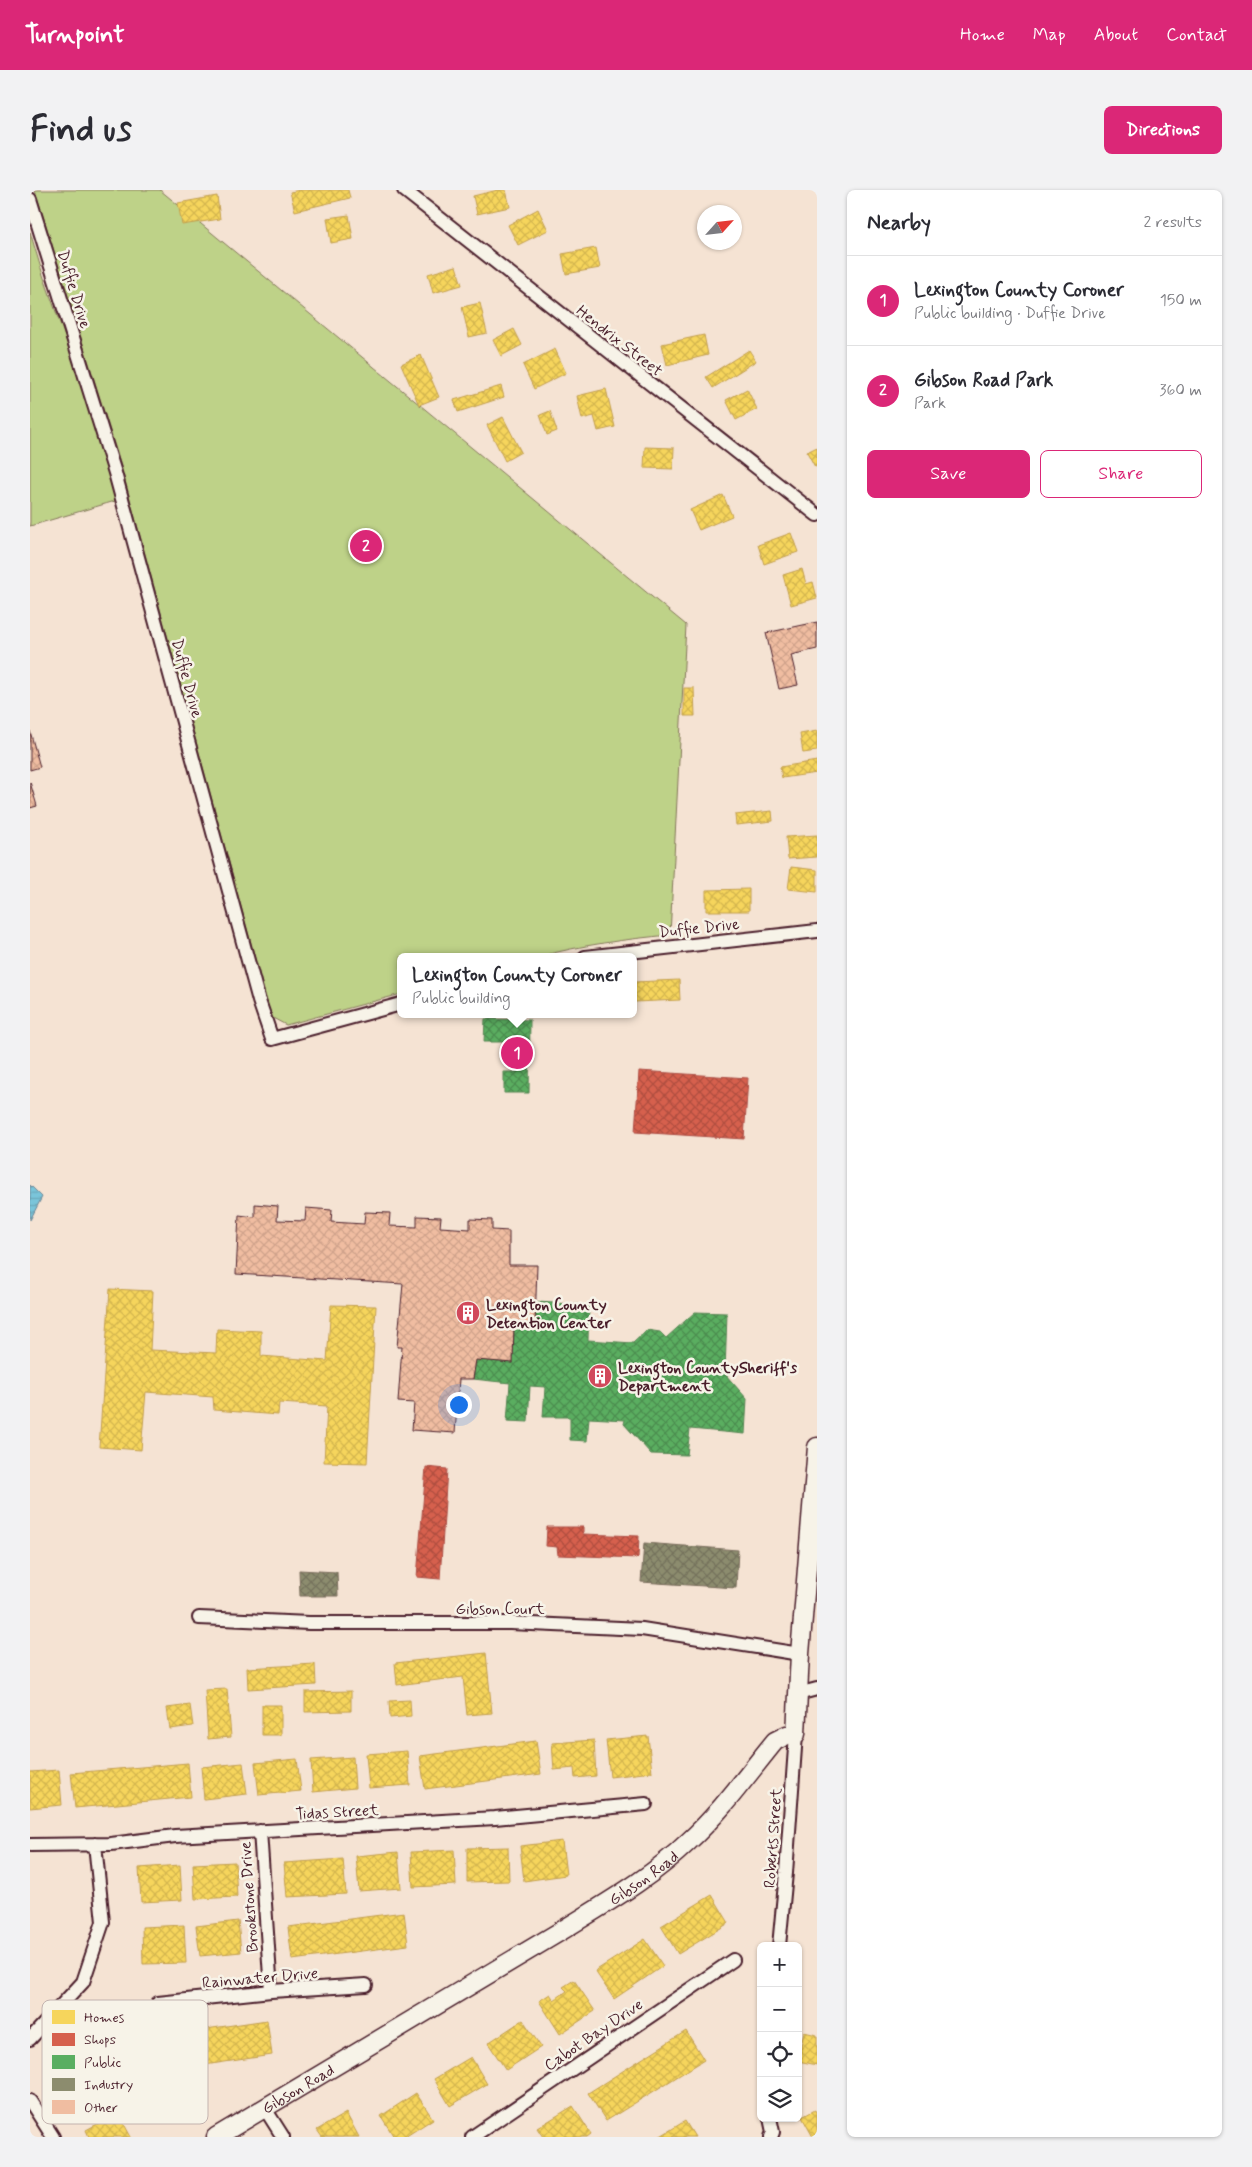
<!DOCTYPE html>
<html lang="en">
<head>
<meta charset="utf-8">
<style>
	body { margin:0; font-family:Mynerve,sans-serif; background:#f2f2f3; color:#2b2b33 }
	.controls { position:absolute; right:15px; bottom:15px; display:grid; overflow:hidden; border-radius:8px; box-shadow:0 1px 4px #0004 }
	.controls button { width:45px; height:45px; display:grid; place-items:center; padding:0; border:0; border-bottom:1px solid #e1e1e2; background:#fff; color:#2b2b33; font:25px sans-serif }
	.compass { position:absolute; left:667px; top:15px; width:45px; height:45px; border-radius:50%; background:#fff; box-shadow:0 1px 4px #0004; rotate:63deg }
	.you { position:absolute; left:428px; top:1214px; width:18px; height:18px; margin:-12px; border:4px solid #fff; border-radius:50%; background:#1a73e8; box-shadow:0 0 0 8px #1a73e833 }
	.badge { display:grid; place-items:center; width:32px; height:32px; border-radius:50%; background:#db2777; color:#fff; font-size:16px; font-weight:700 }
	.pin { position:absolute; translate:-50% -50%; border:2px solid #fff; box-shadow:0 1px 5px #0006 }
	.popup { position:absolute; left:367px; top:763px; width:240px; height:65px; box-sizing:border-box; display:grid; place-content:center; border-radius:8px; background:#fff; filter:drop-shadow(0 1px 4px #0005); font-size:16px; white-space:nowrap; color:#7c7c81 }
	.popup b { font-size:19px; color:#2b2b33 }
	.popup::after { content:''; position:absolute; left:50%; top:100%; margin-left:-10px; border:10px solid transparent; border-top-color:#fff }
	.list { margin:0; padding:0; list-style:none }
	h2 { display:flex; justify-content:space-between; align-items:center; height:65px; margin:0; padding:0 20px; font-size:21px }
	h2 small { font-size:16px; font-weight:400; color:#7c7c81 }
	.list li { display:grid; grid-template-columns:32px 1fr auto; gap:15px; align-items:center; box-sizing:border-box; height:90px; padding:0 20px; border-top:1px solid #e1e1e2 }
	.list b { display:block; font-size:19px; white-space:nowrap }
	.list p { margin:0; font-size:16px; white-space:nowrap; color:#7c7c81 }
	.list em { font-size:16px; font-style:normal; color:#7c7c81 }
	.actions { display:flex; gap:10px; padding:15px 20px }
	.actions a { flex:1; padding:11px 0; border:1px solid #db2777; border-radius:8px; text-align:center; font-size:18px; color:#db2777 }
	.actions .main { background:#db2777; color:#fff }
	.icon { flex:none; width:28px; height:28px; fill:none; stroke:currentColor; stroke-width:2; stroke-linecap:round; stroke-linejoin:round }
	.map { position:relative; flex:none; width:787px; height:1947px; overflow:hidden; border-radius:8px }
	header { display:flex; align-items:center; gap:30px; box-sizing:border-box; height:70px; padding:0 25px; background:#db2777; color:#fff }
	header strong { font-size:24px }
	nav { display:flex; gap:28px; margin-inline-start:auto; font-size:18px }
	.intro { display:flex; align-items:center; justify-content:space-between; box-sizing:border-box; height:120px; padding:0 30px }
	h1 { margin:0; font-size:35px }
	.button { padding:12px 22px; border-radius:8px; background:#db2777; color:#fff; font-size:18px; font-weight:700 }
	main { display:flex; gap:30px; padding:0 30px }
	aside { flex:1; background:#fff; border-radius:8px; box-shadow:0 1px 4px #0004 }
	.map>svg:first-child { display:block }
</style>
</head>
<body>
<header>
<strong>Turnpoint</strong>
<nav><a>Home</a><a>Map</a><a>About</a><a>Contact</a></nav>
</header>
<div class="intro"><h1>Find us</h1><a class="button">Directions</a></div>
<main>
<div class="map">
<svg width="787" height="1947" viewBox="0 0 787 1947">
	<defs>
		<pattern id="water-rules" width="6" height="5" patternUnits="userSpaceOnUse" patternTransform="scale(1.25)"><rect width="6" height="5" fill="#7ac5da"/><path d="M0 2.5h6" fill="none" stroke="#6ba9bb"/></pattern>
		<pattern id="homes-cross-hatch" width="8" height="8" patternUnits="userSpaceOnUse" patternTransform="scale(1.25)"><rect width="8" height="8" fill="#f6d55c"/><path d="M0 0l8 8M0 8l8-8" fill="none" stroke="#d4b650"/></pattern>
		<pattern id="shops-cross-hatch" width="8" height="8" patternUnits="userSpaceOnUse" patternTransform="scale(1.25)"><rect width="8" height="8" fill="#d6604d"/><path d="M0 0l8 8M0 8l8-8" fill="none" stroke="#b04f40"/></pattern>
		<pattern id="public-cross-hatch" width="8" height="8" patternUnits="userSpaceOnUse" patternTransform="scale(1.25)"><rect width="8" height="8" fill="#5aae61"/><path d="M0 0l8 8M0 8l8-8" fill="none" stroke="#4c8d50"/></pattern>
		<pattern id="industry-cross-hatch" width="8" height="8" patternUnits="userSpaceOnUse" patternTransform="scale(1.25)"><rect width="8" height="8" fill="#8c8c6e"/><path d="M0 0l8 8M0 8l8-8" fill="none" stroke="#74725b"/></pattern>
		<pattern id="building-cross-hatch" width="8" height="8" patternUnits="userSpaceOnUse" patternTransform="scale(1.25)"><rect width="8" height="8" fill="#f0bda1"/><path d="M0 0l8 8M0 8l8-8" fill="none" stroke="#cfa28b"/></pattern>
	</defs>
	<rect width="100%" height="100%" fill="#f5e3d3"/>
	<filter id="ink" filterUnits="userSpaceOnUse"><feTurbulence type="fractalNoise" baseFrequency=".02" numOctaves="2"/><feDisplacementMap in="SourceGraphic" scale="10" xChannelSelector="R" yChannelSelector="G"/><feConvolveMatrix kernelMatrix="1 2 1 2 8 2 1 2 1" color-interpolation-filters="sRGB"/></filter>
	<g filter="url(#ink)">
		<!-- green -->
		<path fill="#bed288" stroke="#84785a" d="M 5,0 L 130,0 L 656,435 L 640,745 C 596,749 551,755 508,767 L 371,767 L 371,804 L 256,835 L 241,827 L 91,276 Z
			M 0,42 L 13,85 L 92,309 L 0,336 Z"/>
		<!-- water -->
		<path fill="url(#water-rules)" stroke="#678394" d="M 0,995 L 12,1007 L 0,1030 Z"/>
		<!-- homes -->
		<path fill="url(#homes-cross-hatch)" stroke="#c29e4d" d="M 270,0 L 318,0 L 320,8 L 265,21 L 260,2 Z
			M 468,0 L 476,0 L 480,17 L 447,24 L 443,6 Z
			M 187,6 L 190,29 L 152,35 L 148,13 Z
			M 508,19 L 518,40 L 488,55 L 478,35 Z
			M 319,25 L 323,49 L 301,53 L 297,28 Z
			M 566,58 L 570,78 L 536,84 L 532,64 Z
			M 426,76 L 432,95 L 403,103 L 398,84 Z
			M 450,113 L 457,143 L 439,147 L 432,117 Z
			M 484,139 L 492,155 L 471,166 L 463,150 Z
			M 674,145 L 678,165 L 637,175 L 632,154 Z
			M 525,159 L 536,183 L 504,199 L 493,175 Z
			M 719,160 L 726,171 L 683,198 L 676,187 Z
			M 391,165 L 409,207 L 389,215 L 371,174 Z
			M 471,196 L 474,207 L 428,222 L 424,210 Z
			M 576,199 L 585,237 L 568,241 L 564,226 L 552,229 L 547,206 Z
			M 717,199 L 727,219 L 706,230 L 696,210 Z
			M 520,221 L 527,241 L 517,245 L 510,225 Z
			M 473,227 L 491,262 L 475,271 L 457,235 Z
			M 615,257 L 644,258 L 643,279 L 614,278 Z
			M 787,257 L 787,276 L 785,277 L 777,262 Z
			M 693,305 L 702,326 L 669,340 L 660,320 Z
			M 761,343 L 768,362 L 734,374 L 728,355 Z
			M 772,379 L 776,394 L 783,392 L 787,408 L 761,415 L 753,385 Z
			M 654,498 L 664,498 L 665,526 L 654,526 Z
			M 787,541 L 787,561 L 773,563 L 770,544 Z
			M 787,571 L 787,583 L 752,588 L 750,577 Z
			M 742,621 L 743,631 L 706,635 L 705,625 Z
			M 787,645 L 787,667 L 758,669 L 756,647 Z
			M 761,677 L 787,680 L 787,702 L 758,699 Z
			M 719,699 L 719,721 L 676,721 L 676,700 Z
			M 649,790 L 650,810 L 605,812 L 604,792 Z
			M 80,1099 L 123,1101 L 120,1160 L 186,1163 L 187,1139 L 231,1141 L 231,1166 L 297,1171 L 301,1115 L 346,1116 L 337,1273 L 294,1272 L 297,1216 L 249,1213 L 248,1225 L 184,1220 L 183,1207 L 116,1202 L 111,1260 L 69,1257 Z
			M 456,1463 L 462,1523 L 437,1525 L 433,1487 L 367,1495 L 365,1473 Z
			M 285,1474 L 286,1495 L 218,1499 L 217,1478 Z
			M 197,1499 L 201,1547 L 178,1549 L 175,1500 Z
			M 321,1501 L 321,1521 L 275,1522 L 275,1502 Z
			M 380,1510 L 381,1526 L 360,1528 L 359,1511 Z
			M 160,1515 L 163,1536 L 140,1539 L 137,1518 Z
			M 232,1515 L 251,1515 L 251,1545 L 232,1545 Z
			M 618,1546 L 622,1582 L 580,1587 L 576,1550 Z
			M 564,1550 L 566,1586 L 545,1588 L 544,1578 L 524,1580 L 522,1553 Z
			M 506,1551 L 511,1584 L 395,1599 L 390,1566 Z
			M 377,1561 L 380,1595 L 339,1598 L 336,1564 Z
			M 323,1567 L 325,1598 L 283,1602 L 281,1570 Z
			M 267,1569 L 271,1601 L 229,1605 L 225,1573 Z
			M 158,1573 L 161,1607 L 45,1618 L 41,1583 Z
			M 213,1573 L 217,1604 L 174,1609 L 171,1577 Z
			M 29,1580 L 32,1615 L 0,1618 L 0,1582 Z
			M 532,1651 L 536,1685 L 494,1691 L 490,1656 Z
			M 478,1657 L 479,1691 L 437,1692 L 437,1658 Z
			M 424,1660 L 426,1695 L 383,1697 L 381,1662 Z
			M 368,1662 L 371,1698 L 329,1701 L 326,1666 Z
			M 313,1669 L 316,1704 L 257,1707 L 254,1673 Z
			M 205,1672 L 207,1707 L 165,1709 L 163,1674 Z
			M 150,1675 L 152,1710 L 111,1712 L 109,1678 Z
			M 682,1705 L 699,1733 L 648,1764 L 631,1736 Z
			M 374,1722 L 378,1755 L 262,1770 L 258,1737 Z
			M 208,1731 L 211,1762 L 170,1766 L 166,1736 Z
			M 154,1735 L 156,1773 L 113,1774 L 112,1737 Z
			M 615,1749 L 633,1776 L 584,1809 L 565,1781 Z
			M 544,1790 L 565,1821 L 530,1844 L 509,1811 L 520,1804 L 524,1810 L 537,1801 L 533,1797 Z
			M 237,1830 L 242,1865 L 127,1882 L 122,1847 Z
			M 493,1830 L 511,1857 L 476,1880 L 458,1853 Z
			M 56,1837 L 74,1868 L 43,1887 L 35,1872 L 45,1866 L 35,1849 Z
			M 656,1841 L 674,1870 L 576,1931 L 558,1903 Z
			M 774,1842 L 787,1845 L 787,1875 L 768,1871 Z
			M 441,1867 L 457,1894 L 420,1916 L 404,1889 Z
			M 66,1885 L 82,1915 L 55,1929 L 50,1918 L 43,1921 L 33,1902 Z
			M 386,1903 L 403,1929 L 375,1947 L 364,1947 L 351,1926 Z
			M 543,1916 L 561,1944 L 557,1947 L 513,1947 L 507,1938 Z
			M 785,1920 L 787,1925 L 787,1947 L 783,1947 L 772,1927 Z
			M 88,1923 L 101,1947 L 59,1947 L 56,1940 Z
			M 316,1923 L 329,1947 L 292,1947 L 287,1940 Z
			M 655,1931 L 665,1947 L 629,1947 Z"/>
		<!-- shops -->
		<path fill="url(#shops-cross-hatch)" stroke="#ac4c43" d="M 609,881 L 718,888 L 714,949 L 605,942 Z
			M 396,1277 L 417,1279 L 410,1389 L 387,1387 Z
			M 517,1337 L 553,1337 L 553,1344 L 609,1346 L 608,1368 L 528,1365 L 527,1357 L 516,1356 Z"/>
		<!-- public -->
		<path fill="url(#public-cross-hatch)" stroke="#558351" d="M 455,829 L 500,830 L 499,903 L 474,903 L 474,882 L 487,882 L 487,867 L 475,866 L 477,852 L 454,852 Z
			M 507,1112 L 559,1115 L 558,1150 L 603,1153 L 617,1140 L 630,1142 L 636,1148 L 665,1122 L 697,1123 L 695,1184 L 717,1209 L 715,1244 L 660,1239 L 657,1265 L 621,1264 L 594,1234 L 595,1230 L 559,1228 L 557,1251 L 540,1250 L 540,1227 L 513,1227 L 515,1197 L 500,1196 L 498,1232 L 477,1231 L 480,1193 L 443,1189 L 446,1170 L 483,1173 L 484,1134 L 505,1136 Z"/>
		<!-- industry -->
		<path fill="url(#industry-cross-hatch)" stroke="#786b5a" d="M 614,1353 L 708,1360 L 706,1398 L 611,1392 Z
			M 269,1380 L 307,1382 L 308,1406 L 270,1406 Z"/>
		<!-- building -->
		<path fill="url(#building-cross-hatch)" stroke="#4a1f2b" d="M 787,432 L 787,459 L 761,465 L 768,495 L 749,499 L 736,443 Z
			M 0,541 L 10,577 L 0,580 Z
			M 0,592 L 7,616 L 0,618 Z
			M 225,1014 L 248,1016 L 247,1030 L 275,1031 L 276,1018 L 302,1020 L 301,1032 L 334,1034 L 335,1022 L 360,1023 L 359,1036 L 387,1037 L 387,1026 L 411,1027 L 410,1037 L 440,1039 L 440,1029 L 462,1030 L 462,1040 L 479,1041 L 479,1075 L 507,1075 L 505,1136 L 484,1134 L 483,1173 L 446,1170 L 443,1189 L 429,1189 L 425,1243 L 382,1240 L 384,1213 L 368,1212 L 372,1157 L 367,1157 L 373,1094 L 206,1084 L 209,1025 L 225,1027 Z"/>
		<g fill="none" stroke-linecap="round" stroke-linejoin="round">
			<!-- street casing -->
			<g stroke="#4a1f2b" stroke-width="16">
				<path id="street" d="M 374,0 L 787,325
					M 0,9 L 85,283 L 229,811 L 242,849 L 371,814
					M 555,767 L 787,741
					M 169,1428 L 279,1433 L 480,1433 L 612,1439 L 770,1464
					M 768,1504 L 787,1499
					M 230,1641 L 241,1801
					M 0,1655 L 81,1654 L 145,1646 L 465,1628 L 616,1614
					M 749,1756 L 756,1683 L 766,1544
					M 128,1813 L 241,1801 L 336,1795
					M 0,1849 L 53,1792 L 73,1732 L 65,1654
					M 0,1911 L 23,1947
					M 234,1917 L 253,1947
					M 740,1928 L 743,1942 L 741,1947
					M 442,1947 L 703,1770"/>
			</g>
			<!-- secondary casing -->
			<g stroke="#4a1f2b" stroke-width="21">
				<g id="secondary">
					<path id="s1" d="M 186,1947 L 536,1738 C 578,1712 622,1687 658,1652 C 691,1622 717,1585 745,1551 L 757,1545 L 766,1544 L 770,1464 L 787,1257"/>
				</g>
			</g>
			<!-- street -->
			<use href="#street" stroke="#f7f3e8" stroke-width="12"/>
			<!-- secondary -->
			<use href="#secondary" stroke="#f7f3e8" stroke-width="18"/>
		</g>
	</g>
	<!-- icons -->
	<defs>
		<g id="building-disc" transform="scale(1.25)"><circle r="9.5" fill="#d1495b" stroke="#f7f3e8"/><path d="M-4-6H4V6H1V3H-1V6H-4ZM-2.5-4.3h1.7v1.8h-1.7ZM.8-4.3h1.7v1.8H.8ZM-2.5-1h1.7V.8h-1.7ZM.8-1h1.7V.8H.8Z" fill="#fff"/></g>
	</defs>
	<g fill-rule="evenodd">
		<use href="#building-disc" x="438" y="1123"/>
		<use href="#building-disc" x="570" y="1186"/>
	</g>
	<g text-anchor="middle" stroke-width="5" stroke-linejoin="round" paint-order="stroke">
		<!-- street labels -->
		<g font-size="16" fill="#4a1f2b" stroke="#f7f3e8">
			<text transform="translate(45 99) rotate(73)" y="6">Duffie Drive</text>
			<text transform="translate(590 150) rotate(38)" y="6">Hendrix Street</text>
			<text transform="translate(158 488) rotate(75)" y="6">Duffie Drive</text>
			<text transform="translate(669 737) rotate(-6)" y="6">Duffie Drive</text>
			<text x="470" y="1424">Gibson Court</text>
			<text transform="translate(307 1621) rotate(-3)" y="6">Tidas Street</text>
			<text transform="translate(742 1648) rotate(-86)" y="6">Roberts Street</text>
			<text dy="6" stroke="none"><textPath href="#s1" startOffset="500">Gibson Road</textPath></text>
			<text transform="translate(218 1707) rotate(-94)" y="6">Brookstone Drive</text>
			<text transform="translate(230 1787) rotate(-5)" y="6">Rainwater Drive</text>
			<text transform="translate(563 1844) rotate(-34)" y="6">Cabot Bay Drive</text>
			<text dy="6" stroke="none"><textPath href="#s1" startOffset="95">Gibson Road</textPath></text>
		</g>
		<!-- poi labels -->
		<g font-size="16" font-weight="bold" fill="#4a1f2b" stroke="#f7f3e8" text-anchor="start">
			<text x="456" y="1120">Lexington County<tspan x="456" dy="18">Detention Center</tspan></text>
			<text x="588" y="1183">Lexington CountySheriff's<tspan x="588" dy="18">Department</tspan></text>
		</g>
	</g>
	<!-- legend -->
	<rect x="12" y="1810" width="166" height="124" rx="8" fill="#f7f3e8" stroke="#c3b3af" stroke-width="1"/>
	<rect x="22" y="1820" width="23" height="14" fill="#f6d55c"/>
	<rect x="22" y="1843" width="23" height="13" fill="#d6604d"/>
	<rect x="22" y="1865" width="23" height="14" fill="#5aae61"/>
	<rect x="22" y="1888" width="23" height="13" fill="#8c8c6e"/>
	<rect x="22" y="1910" width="23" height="14" fill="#f0bda1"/>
	<g font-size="14" fill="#4a1f2b">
		<text x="54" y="1832">Homes</text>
		<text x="54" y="1854">Shops</text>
		<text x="54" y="1877">Public</text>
		<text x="54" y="1899">Industry</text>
		<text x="54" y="1922">Other</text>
	</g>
</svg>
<div class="controls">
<button>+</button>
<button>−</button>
<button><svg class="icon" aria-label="locate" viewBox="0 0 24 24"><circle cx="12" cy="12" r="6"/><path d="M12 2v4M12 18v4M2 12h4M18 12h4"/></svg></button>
<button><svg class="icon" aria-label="layers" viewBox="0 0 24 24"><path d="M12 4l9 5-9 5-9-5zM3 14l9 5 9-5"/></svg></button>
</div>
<svg class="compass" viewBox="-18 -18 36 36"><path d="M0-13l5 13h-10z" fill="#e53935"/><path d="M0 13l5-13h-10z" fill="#7c7c81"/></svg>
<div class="you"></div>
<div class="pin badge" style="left:487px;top:863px">1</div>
<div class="popup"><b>Lexington County Coroner</b>Public building</div>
<div class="pin badge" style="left:336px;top:356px">2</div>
</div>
<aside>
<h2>Nearby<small>2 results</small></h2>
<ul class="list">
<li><span class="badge">1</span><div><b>Lexington County Coroner</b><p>Public building · Duffie Drive</p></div><em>150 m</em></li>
<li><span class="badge">2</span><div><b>Gibson Road Park</b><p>Park</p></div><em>360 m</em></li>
</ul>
<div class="actions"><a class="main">Save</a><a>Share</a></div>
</aside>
</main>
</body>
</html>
